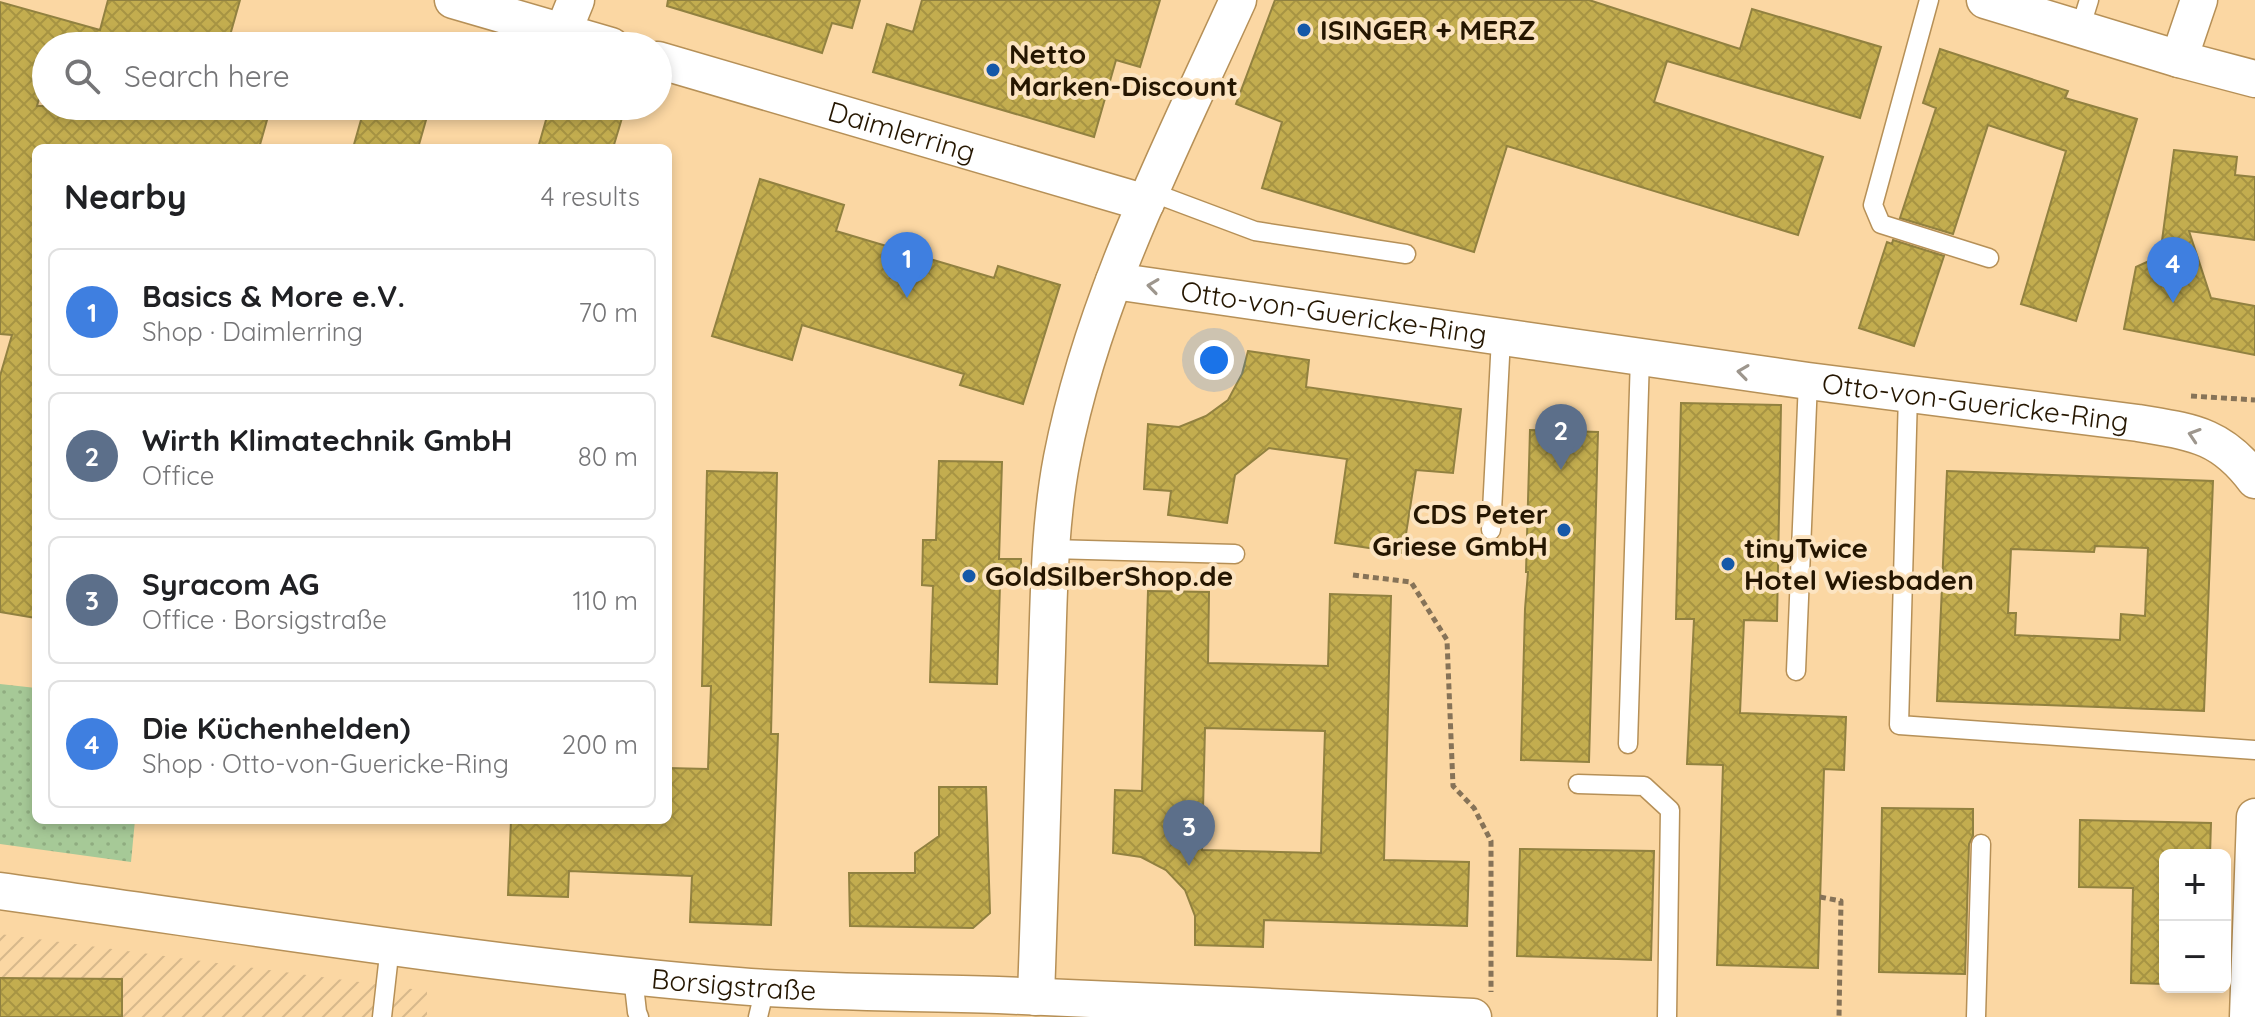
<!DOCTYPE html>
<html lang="en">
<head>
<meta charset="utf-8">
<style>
	body { margin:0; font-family:Quicksand,sans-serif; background:#f6f6f6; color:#202124 }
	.controls { position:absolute; right:24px; bottom:24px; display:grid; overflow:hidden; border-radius:12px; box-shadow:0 4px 12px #0003 }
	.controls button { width:72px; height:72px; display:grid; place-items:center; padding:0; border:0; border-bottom:2px solid #e0e0e0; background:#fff; color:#202124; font:40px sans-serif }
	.you { position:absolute; left:1214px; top:360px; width:28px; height:28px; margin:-20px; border:6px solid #fff; border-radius:50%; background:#1a73e8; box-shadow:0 0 0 12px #1a73e833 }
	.badge { display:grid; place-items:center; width:52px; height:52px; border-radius:50%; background:#0b8043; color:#fff; font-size:26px; font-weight:700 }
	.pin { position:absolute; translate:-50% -66px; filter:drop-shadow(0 2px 4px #0008) }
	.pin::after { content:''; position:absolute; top:42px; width:28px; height:24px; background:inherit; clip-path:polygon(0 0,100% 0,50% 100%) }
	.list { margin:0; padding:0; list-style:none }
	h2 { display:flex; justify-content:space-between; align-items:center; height:104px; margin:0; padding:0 32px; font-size:34px }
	h2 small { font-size:26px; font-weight:400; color:#757577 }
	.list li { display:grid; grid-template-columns:52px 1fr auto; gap:24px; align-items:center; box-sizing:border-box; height:128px; margin:0 16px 16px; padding:0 16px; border:2px solid #e0e0e0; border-radius:12px }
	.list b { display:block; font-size:30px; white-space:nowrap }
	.list p { margin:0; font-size:26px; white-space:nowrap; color:#757577 }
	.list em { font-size:26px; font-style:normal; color:#757577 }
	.icon { flex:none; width:44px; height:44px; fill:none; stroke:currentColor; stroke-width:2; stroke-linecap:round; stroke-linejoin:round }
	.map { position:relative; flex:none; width:2255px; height:1017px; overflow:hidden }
	.search { position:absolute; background:#fff; box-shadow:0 4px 12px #0003; left:32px; top:32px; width:640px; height:88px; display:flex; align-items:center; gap:20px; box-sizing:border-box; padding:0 28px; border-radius:44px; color:#757577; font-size:30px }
	.panel { position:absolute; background:#fff; box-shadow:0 4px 12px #0003; left:32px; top:144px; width:640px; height:680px; border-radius:12px }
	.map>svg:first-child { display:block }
</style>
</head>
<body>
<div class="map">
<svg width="2255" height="1017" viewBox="0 0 2255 1017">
	<defs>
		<pattern id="industrial-furrows" width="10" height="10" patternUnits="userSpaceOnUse" patternTransform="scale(2)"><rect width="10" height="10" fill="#fbd7a3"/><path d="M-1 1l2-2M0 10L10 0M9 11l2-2" fill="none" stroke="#d7b88b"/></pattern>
		<pattern id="grass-dots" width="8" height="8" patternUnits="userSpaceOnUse" patternTransform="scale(2)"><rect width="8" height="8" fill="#a6c997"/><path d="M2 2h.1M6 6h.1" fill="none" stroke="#8fac80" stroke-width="1.8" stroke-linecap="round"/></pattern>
		<pattern id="building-cross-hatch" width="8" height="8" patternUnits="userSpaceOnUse" patternTransform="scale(2)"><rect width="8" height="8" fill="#c3ad4f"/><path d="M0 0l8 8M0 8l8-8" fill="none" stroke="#a79443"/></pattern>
	</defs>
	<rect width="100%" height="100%" fill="#fce4c1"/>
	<!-- built -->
	<path fill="#fbd7a3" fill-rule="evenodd" d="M 0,0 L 2255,0 L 2255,1017 L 0,1017 ZM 46,46 L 658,46 L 658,106 L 46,106 ZM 36,148 L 668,148 L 668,820 L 36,820 ZM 2165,855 L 2225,855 L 2225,987 L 2165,987 Z"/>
	<!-- industrial -->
	<path fill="url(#industrial-furrows)" d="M 0,934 L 427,991 L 427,1017 L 0,1017 Z"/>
	<!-- grass -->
	<path fill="url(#grass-dots)" d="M 0,684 L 36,688 L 36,820 L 135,820 L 131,862 L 0,844 Z"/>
	<!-- building -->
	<path fill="url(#building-cross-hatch)" stroke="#918140" stroke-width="2" fill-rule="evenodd" d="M 108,0 L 240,0 L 227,46 L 46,46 L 46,72 L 37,106 L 271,106 L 259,148 L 36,148 L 36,618 L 0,612 L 0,376 L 12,335 L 0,334 L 0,2 L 100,30 Z
		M 668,0 L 860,0 L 852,28 L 832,23 L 822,53 L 667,6 Z
		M 922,0 L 1160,0 L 1140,67 L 1116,60 L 1094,137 L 873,72 L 887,24 L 913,32 Z
		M 1275,0 L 1589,0 L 1740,49 L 1752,9 L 1881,47 L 1860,118 L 1667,61 L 1654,102 L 1823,157 L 1798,235 L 1507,146 L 1474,252 L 1262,188 L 1282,122 L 1236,104 Z
		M 1940,49 L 2068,91 L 2065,98 L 2137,119 L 2076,321 L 2021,304 L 2066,151 L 1988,125 L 1953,234 L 1900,218 L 1936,108 L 1923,103 Z
		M 365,106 L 430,106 L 418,148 L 353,148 Z
		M 550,106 L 581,106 L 622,118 L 613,148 L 538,148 Z
		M 2174,150 L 2237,157 L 2235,175 L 2255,177 L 2255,240 L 2189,231 L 2211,298 L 2255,306 L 2255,355 L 2124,329 L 2136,267 L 2160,256 Z
		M 760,179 L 844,205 L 836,231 L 994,278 L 998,266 L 1060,285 L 1023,404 L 960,385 L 964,374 L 802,325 L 792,360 L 712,336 Z
		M 1893,240 L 1944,256 L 1914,346 L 1859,328 L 1887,242 L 1892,244 Z
		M 1248,351 L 1309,360 L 1306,387 L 1461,409 L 1453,473 L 1416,470 L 1403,553 L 1335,543 L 1347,459 L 1269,448 L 1235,475 L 1227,523 L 1168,515 L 1171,491 L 1144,489 L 1148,424 L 1179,427 L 1206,416 L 1228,400 L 1242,374 Z
		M 1681,403 L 1781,405 L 1777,621 L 1744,620 L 1740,713 L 1846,717 L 1844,770 L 1824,769 L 1818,968 L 1717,965 L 1723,765 L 1687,764 L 1694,619 L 1676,619 Z
		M 1530,430 L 1598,432 L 1589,762 L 1521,760 L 1525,609 L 1528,572 L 1526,572 Z
		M 939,461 L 1002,462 L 999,559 L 1021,559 L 1021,585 L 1000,584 L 997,684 L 930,682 L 933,586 L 922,585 L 923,540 L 936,540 Z
		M 707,471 L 777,473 L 771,734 L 778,734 L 771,925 L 690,922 L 692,876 L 569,871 L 568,897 L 508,895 L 511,820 L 668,820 L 668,768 L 708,769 L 711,686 L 702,686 Z
		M 1947,471 L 2213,481 L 2204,711 L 1937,701 ZM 2095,546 L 2148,548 L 2145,616 L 2121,614 L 2120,640 L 2015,635 L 2016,613 L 2008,613 L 2011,549 L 2094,552 Z
		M 1148,591 L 1209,592 L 1208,663 L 1328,666 L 1330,594 L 1391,596 L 1384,860 L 1469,862 L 1467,926 L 1264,920 L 1263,947 L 1195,945 L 1195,916 L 1185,890 L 1166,870 L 1141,857 L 1113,853 L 1115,790 L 1142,791 ZM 1205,728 L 1325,731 L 1321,853 L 1202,850 Z
		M 939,787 L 986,787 L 990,913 L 973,928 L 850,926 L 849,873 L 915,873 L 915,853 L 939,836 Z
		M 1882,808 L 1973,809 L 1973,836 L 1969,844 L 1965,974 L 1879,972 Z
		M 2080,820 L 2211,823 L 2210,855 L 2165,855 L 2165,984 L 2131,983 L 2133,888 L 2079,887 Z
		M 1520,849 L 1654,851 L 1651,960 L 1517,956 Z
		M 0,978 L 122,979 L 122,1017 L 0,1017 Z"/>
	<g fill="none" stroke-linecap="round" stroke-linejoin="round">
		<!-- service casing -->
		<g stroke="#b69057" stroke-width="21">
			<path id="service" d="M 1929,0 L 1873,205 L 1881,224 L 1989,258
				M 2080,29 L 2089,0
				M 1151,192 L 1255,231 L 1406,254
				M 1908,394 L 1899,725 L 2255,750
				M 1491,530 L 1501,338
				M 1051,549 L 1235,554
				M 1796,671 L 1808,381
				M 1628,744 L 1640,357
				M 1578,784 L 1644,786 L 1670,810 L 1667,1017
				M 633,977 L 637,1012 L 639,1017
				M 382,1017 L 390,946
				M 758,1017 L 765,988
				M 1976,1017 L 1981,844"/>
		</g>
		<!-- minor casing -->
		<g stroke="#b69057" stroke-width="39">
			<g id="minor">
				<path d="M 453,0 L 611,46"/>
				<path d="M 1985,0 L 2179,59 L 2255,79"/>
				<path d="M 563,32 L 576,0"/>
				<path d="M 2179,59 L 2199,0"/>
				<path id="s1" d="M 658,60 L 1146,203"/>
				<path id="s2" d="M 1114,281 L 1808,381 L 2138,423 C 2191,432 2221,434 2255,480"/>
				<path id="s3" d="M 0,891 C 245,925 491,966 738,986 C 824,993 911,992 998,995 C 1156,1001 1315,1009 1473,1017"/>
				<path d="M 1036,997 C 1040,892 1043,786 1046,681 C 1049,607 1048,531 1062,458 C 1093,297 1171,148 1238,0"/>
				<path d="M 2248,1017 L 2255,817"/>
			</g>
		</g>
		<!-- path -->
		<path stroke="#867358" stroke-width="5" stroke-dasharray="6 4" stroke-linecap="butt" d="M 2191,396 L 2255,400
			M 1353,575 L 1411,582 L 1447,640 L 1453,786 L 1474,808 L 1491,841 L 1491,992
			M 1820,897 L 1841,901 L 1839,1017"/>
		<!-- service -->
		<use href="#service" stroke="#fff" stroke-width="18"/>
		<!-- minor -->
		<use href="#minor" stroke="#fff" stroke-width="36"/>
	</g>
	<!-- one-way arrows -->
	<defs><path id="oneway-chevron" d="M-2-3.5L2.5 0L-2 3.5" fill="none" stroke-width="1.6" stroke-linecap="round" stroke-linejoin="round" transform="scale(2)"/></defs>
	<g stroke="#9d968d">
		<use href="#oneway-chevron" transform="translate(1153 286) rotate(-172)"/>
		<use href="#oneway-chevron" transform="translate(1743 372) rotate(-172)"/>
		<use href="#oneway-chevron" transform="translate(2194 435) rotate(-162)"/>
	</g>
	<!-- markers -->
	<g fill="#1558a8" stroke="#fce4c1" stroke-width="3">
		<circle cx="1304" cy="30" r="8"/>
		<circle cx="993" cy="70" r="8"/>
		<circle cx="1564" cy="530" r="8"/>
		<circle cx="1728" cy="564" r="8"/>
		<circle cx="969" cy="576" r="8"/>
	</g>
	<g text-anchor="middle" stroke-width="8" stroke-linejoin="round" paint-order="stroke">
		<!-- poi labels -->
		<g font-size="28" font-weight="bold" fill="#251601" stroke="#fce4c1" text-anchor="start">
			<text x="1320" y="40">ISINGER + MERZ</text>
			<text x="1009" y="64">Netto<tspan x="1009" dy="32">Marken-Discount</tspan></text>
			<text x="1548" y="524" text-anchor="end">CDS Peter<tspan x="1548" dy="32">Griese GmbH</tspan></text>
			<text x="1744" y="558">tinyTwice<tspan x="1744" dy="32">Hotel Wiesbaden</tspan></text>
			<text x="985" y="586">GoldSilberShop.de</text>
		</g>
		<!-- street labels -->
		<g font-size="28" fill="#251601" stroke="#fce4c1">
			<text dy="10" stroke="none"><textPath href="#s1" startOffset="254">Daimlerring</textPath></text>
			<text dy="10" stroke="none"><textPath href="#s2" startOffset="222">Otto-von-Guericke-Ring</textPath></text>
			<text dy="10" stroke="none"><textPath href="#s2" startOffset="870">Otto-von-Guericke-Ring</textPath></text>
			<text dy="10" stroke="none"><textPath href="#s3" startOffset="740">Borsigstraße</textPath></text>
		</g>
	</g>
</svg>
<div class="controls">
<button>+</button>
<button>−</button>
</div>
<div class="you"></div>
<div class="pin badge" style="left:907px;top:298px;background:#3f7fe0">1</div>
<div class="pin badge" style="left:1561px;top:470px;background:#5c6f8a">2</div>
<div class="pin badge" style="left:1189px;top:866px;background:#5c6f8a">3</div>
<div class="pin badge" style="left:2173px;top:303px;background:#3f7fe0">4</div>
<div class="search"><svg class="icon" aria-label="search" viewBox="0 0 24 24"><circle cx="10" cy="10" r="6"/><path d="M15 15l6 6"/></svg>Search here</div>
<section class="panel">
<h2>Nearby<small>4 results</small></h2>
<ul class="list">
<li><span class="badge" style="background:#3f7fe0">1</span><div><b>Basics &amp; More e.V.</b><p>Shop · Daimlerring</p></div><em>70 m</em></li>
<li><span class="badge" style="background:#5c6f8a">2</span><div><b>Wirth Klimatechnik GmbH</b><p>Office</p></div><em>80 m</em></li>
<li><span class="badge" style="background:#5c6f8a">3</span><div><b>Syracom AG</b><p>Office · Borsigstraße</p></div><em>110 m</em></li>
<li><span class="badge" style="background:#3f7fe0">4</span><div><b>Die Küchenhelden)</b><p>Shop · Otto-von-Guericke-Ring</p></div><em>200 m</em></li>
</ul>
</section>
</div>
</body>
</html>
